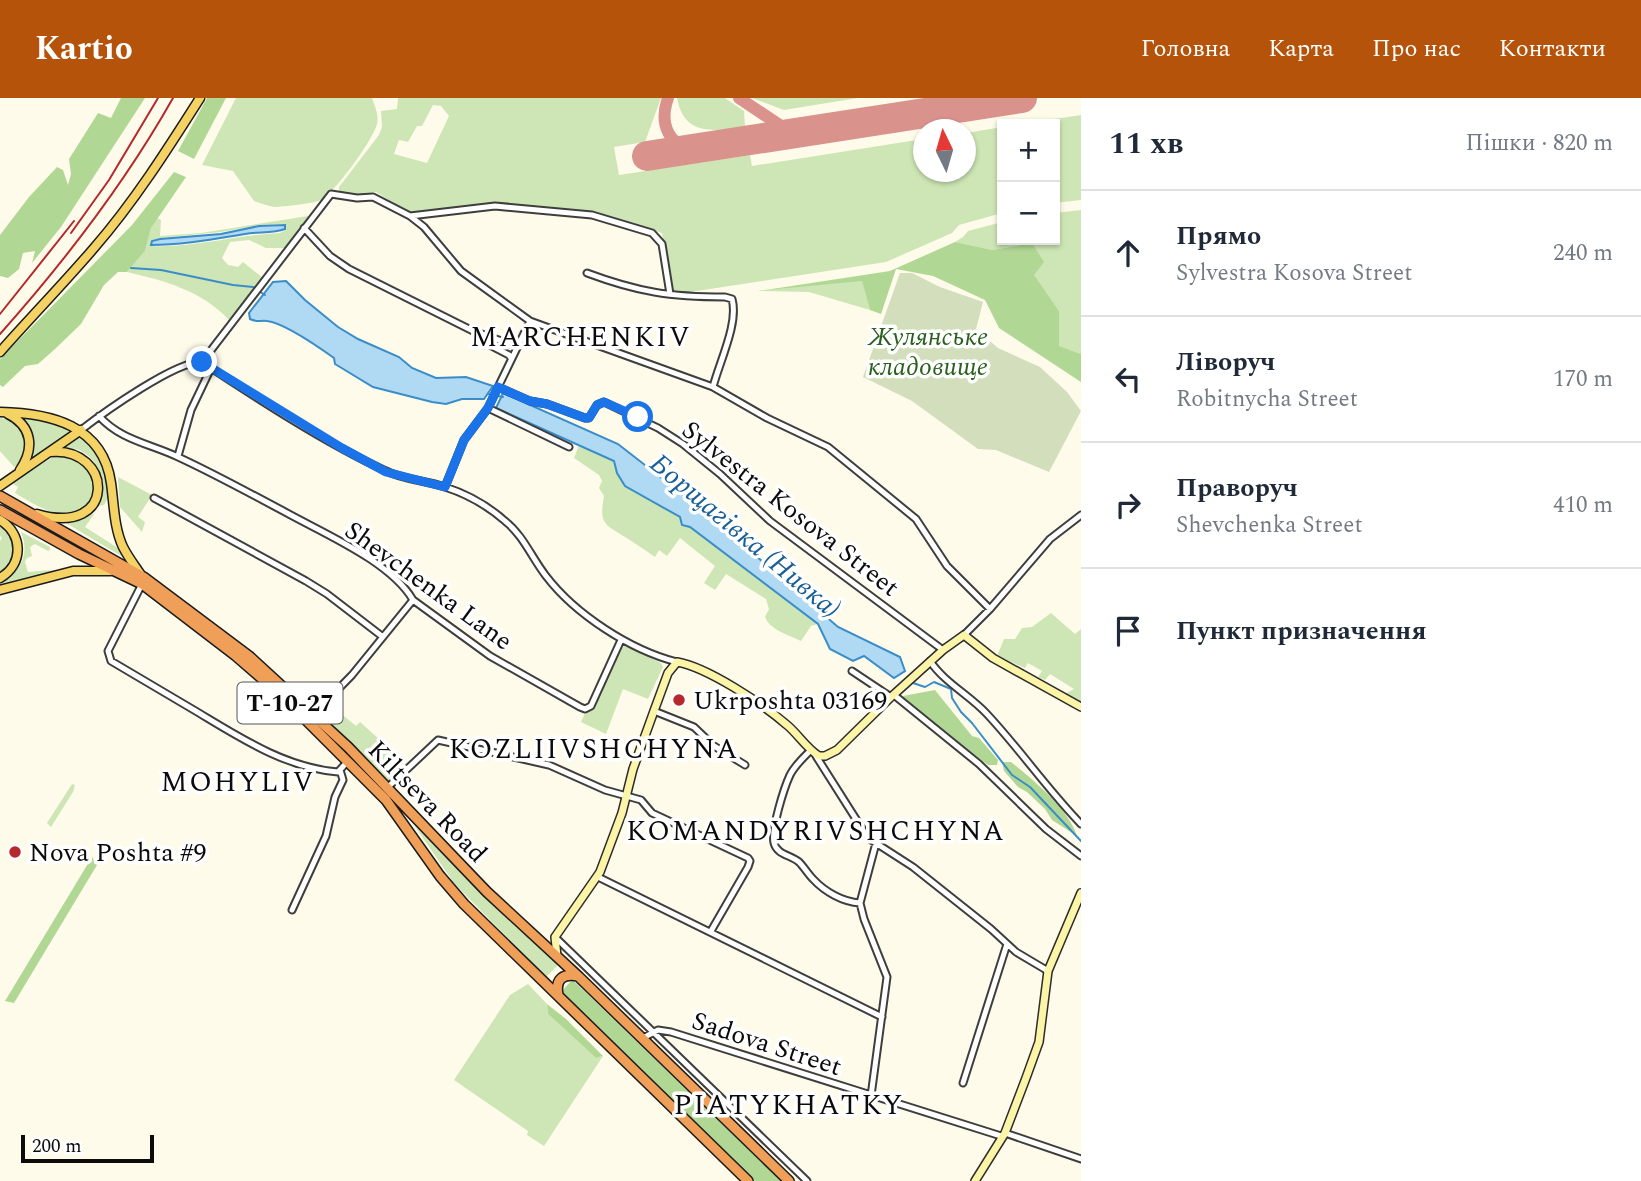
<!DOCTYPE html>
<html lang="uk">
<head>
<meta charset="utf-8">
<style>
	body { margin:0; font-family:Spectral,serif; background:#f6f6f7; color:#1f2937 }
	.controls { position:absolute; right:21px; top:21px; display:grid; overflow:hidden; border-radius:0px; box-shadow:0 2px 5px #0004 }
	.controls button { width:63px; height:63px; display:grid; place-items:center; padding:0; border:0; border-bottom:2px solid #e0e1e3; background:#fff; color:#1f2937; font:35px sans-serif }
	.compass { position:absolute; left:913px; top:21px; width:63px; height:63px; border-radius:50%; background:#fff; box-shadow:0 2px 5px #0004; rotate:355deg }
	.scale { position:absolute; left:21px; bottom:18px; width:133px; box-sizing:border-box; padding-left:7px; border:4px solid #0b0b0b; border-top:0; font-size:19px; line-height:24px; white-space:nowrap; color:#0b0b0b; -webkit-text-stroke:5px #fff; paint-order:stroke }
	.stop { position:absolute; width:21px; height:21px; margin:-16px; border:5px solid #1a73e8; border-radius:50%; background:#fff }
	.stop.end { background:#1a73e8; border-color:#fff; box-shadow:0 2px 7px #0008 }
	.list { margin:0; padding:0; list-style:none }
	h2 { display:flex; justify-content:space-between; align-items:center; height:91px; margin:0; padding:0 28px; font-size:30px }
	h2 small { font-size:23px; font-weight:400; color:#747a83 }
	.list li { display:grid; grid-template-columns:46px 1fr auto; gap:21px; align-items:center; box-sizing:border-box; height:126px; padding:0 28px; border-top:2px solid #e0e1e3 }
	.list b { display:block; font-size:26px; white-space:nowrap }
	.list p { margin:0; font-size:23px; white-space:nowrap; color:#747a83 }
	.list em { font-size:23px; font-style:normal; color:#747a83 }
	.icon { flex:none; width:38px; height:38px; fill:none; stroke:currentColor; stroke-width:2; stroke-linecap:round; stroke-linejoin:round }
	.map { position:relative; flex:none; width:1081px; height:1083px; overflow:hidden }
	header { display:flex; align-items:center; gap:42px; box-sizing:border-box; height:98px; padding:0 35px; background:#b45309; color:#fff }
	header strong { font-size:33px }
	nav { display:flex; gap:38px; margin-inline-start:auto; font-size:24px }
	main { display:flex }
	aside { flex:1; background:#fff }
	.map>svg:first-child { display:block }
</style>
</head>
<body>
<header>
<strong>Kartio</strong>
<nav><a>Головна</a><a>Карта</a><a>Про нас</a><a>Контакти</a></nav>
</header>
<main>
<div class="map">
<svg width="1081" height="1083" viewBox="0 0 1081 1083">
	<rect width="100%" height="100%" fill="#fefbea"/>
	<!-- green -->
	<path fill="#cee6b5" fill-rule="evenodd" d="M 236,0 L 372,0 C 375,9 379,17 377,26 C 373,42 336,92 323,101 C 318,105 282,109 275,109 C 268,108 260,105 254,103 L 233,73 L 202,67 Z
		M 398,0 L 661,0 L 645,44 L 614,49 L 619,77 L 750,57 L 752,68 L 923,41 L 923,74 L 965,74 L 966,35 L 1002,29 L 1002,115 L 959,127 L 952,135 L 886,164 L 677,196 L 673,195 L 662,135 L 596,114 L 496,105 L 410,115 L 376,94 L 353,98 L 339,94 L 339,89 L 379,37 L 382,29 L 381,13 L 397,11 ZM 433,7 L 441,8 L 449,18 L 427,65 L 394,56 L 399,42 L 408,44 L 417,28 L 422,28 Z
		M 677,0 L 725,0 L 744,13 L 745,29 C 715,33 684,39 677,0 Z
		M 752,0 L 858,0 L 784,12 Z
		M 1081,17 L 1081,102 L 1055,105 L 1055,26 L 1021,26 Z
		M 1081,112 L 1081,256 L 1058,248 L 1059,213 L 1033,177 L 1032,145 L 993,152 L 955,144 L 963,139 L 968,133 L 1002,124 L 1002,142 L 1055,142 L 1055,115 Z
		M 308,118 L 311,119 L 285,150 L 266,150 L 249,142 L 230,144 L 222,160 L 228,167 L 238,169 L 243,164 L 263,180 L 229,222 C 201,192 165,183 127,174 L 145,153 L 151,130 L 157,120 L 161,122 L 160,138 L 201,135 ZM 260,127 L 285,126 L 286,132 L 280,135 C 237,137 194,150 151,148 L 152,142 L 160,140 L 221,134 Z
		M 862,182 L 870,212 L 809,194 L 758,193 Z
		M 19,317 L 53,324 L 72,333 L 32,361 C 36,344 33,330 19,317 Z
		M 0,320 C 5,321 13,321 17,324 C 32,333 27,363 14,369 L 0,353 Z
		M 82,335 C 98,354 119,384 104,407 L 97,408 C 107,387 102,363 79,352 C 74,350 67,350 62,348 Z
		M 579,347 L 614,363 L 617,375 L 625,388 L 680,419 L 682,427 L 690,429 L 818,526 L 811,528 L 801,543 C 789,537 770,532 765,519 L 769,511 L 766,501 L 726,476 L 715,492 L 704,485 L 715,468 L 680,440 L 667,458 L 659,452 L 655,459 C 645,452 635,445 625,439 C 604,426 599,426 604,398 L 599,390 L 602,383 L 599,377 L 574,360 Z
		M 56,357 L 77,359 C 82,364 90,370 93,376 C 103,397 83,419 61,416 C 45,414 29,403 15,395 L 18,389 L 12,385 Z
		M 118,379 L 152,397 L 138,419 L 145,424 L 142,434 L 120,409 Z
		M 95,415 L 85,429 L 121,452 L 128,462 L 66,425 L 81,422 Z
		M 0,427 C 20,442 17,461 0,476 L 0,443 L 2,440 L 0,438 Z
		M 21,434 L 50,449 L 50,452 L 48,453 L 35,446 L 30,449 L 32,458 L 27,460 L 25,464 L 28,474 C 39,473 49,472 59,473 L 0,488 L 0,484 C 21,475 30,456 21,434 Z
		M 1051,515 L 1075,536 L 1081,531 L 1081,604 L 1065,596 L 1074,591 L 1050,576 L 1045,582 L 1038,579 L 1042,573 L 1028,565 L 1025,570 L 997,558 L 1004,541 L 1015,541 L 1022,530 L 1032,529 Z
		M 625,548 L 661,565 L 663,569 L 648,601 L 623,591 L 606,636 L 581,624 L 586,613 L 595,610 L 594,607 L 620,550 Z
		M 333,609 L 356,628 L 360,624 L 398,658 L 403,665 L 398,674 L 385,685 L 322,620 Z
		M 72,686 L 75,687 L 73,694 L 51,729 L 47,725 Z
		M 414,727 L 482,796 L 558,867 L 546,879 L 454,785 Z
		M 528,886 L 547,906 L 548,916 L 596,960 L 603,958 L 544,1048 L 527,1037 L 528,1033 L 454,982 L 510,897 Z"/>
	<!-- forest -->
	<path fill="#b1d795" d="M 121,0 L 145,0 L 61,129 L 32,165 L 35,153 L 23,155 L 19,171 L 8,180 L 0,178 L 0,137 L 29,99 L 57,69 L 63,72 L 68,87 L 71,76 L 69,61 L 98,15 L 111,20 Z
		M 207,0 L 226,0 L 194,61 L 178,53 Z
		M 174,74 L 186,79 L 151,130 L 145,153 L 127,174 L 118,174 L 104,187 L 81,226 L 55,251 L 38,266 L 25,268 L 3,289 L 0,287 L 0,261 L 132,127 Z
		M 955,144 L 993,152 L 1032,145 L 1044,164 L 1034,177 L 1059,213 L 1059,248 L 1081,256 L 1081,284 L 999,230 L 985,202 L 933,178 L 896,171 L 881,216 L 870,212 L 862,183 L 758,193 L 890,173 Z
		M 935,592 L 972,638 L 979,640 L 998,662 L 997,667 L 988,667 L 904,603 L 903,598 Z
		M 1002,664 L 1011,664 C 1033,681 1070,713 1077,738 L 1052,722 L 1045,711 L 1027,694 L 1018,689 L 1004,673 Z
		M 92,759 L 97,767 L 14,905 L 5,903 Z
		M 572,882 L 576,885 L 781,1083 L 755,1083 L 564,896 L 562,893 Z
		M 547,906 L 566,921 L 603,958 L 596,960 L 548,916 Z"/>
	<!-- cemetery -->
	<path fill="#d3debd" d="M 900,175 L 912,175 L 940,189 L 983,204 L 976,231 L 998,250 L 1040,269 L 1067,294 L 1081,313 L 1049,374 L 996,352 L 978,351 L 912,303 L 863,279 Z"/>
	<!-- water -->
	<path fill="#b0d9f3" stroke="#3a8dc8" stroke-width="2" d="M 285,127 L 285,131 C 275,135 262,134 252,135 C 219,140 185,147 151,147 L 152,143 L 160,141 L 221,136 L 259,128 Z
		M 286,183 L 305,202 L 338,229 L 358,241 L 399,259 L 412,270 L 436,280 L 466,279 L 493,288 L 484,301 L 462,301 L 446,306 L 432,304 L 373,289 L 335,266 L 334,260 C 320,250 284,225 267,223 C 260,222 258,225 250,221 L 249,215 L 273,184 Z
		M 503,295 L 618,346 L 704,413 L 838,529 L 900,559 L 905,573 L 894,580 L 864,558 L 853,563 L 830,551 L 818,526 L 690,429 L 682,427 L 680,419 L 625,388 L 617,375 L 614,363 L 496,310 Z"/>
	<g fill="none" stroke-linecap="round" stroke-linejoin="round">
		<!-- stream -->
		<path stroke="#3a8dc8" stroke-width="2" d="M 131,170 L 161,172 L 233,187 L 253,189 L 265,197
			M 488,296 L 503,299
			M 913,585 L 925,589 L 934,584 L 951,591 L 952,600 L 961,614 L 972,625 L 1012,677 L 1030,689 L 1081,743"/>
		<!-- taxiway -->
		<path stroke="#da928c" stroke-width="12" d="M 668,0 C 659,25 668,51 698,50
			M 739,0 L 793,36"/>
		<!-- runway -->
		<path stroke="#da928c" stroke-width="30" d="M 647,58 L 1022,0"/>
		<!-- street casing -->
		<g stroke="#3e3e3e" stroke-width="9">
			<path id="street" d="M 410,118 L 495,108 L 592,117 L 652,135 L 662,146 L 670,196
				M 304,130 L 330,158 L 349,171 L 473,233 L 516,248
				M 587,175 C 638,194 670,199 725,199 L 732,201 C 739,225 719,265 713,289
				M 475,235 L 482,243 L 509,257 L 511,260
				M 202,264 L 331,96 L 357,100 L 373,99 L 410,118 L 424,129 L 461,173 L 530,223 L 713,289 L 767,320 L 828,349 L 916,421 L 947,468 L 990,511
				M 498,289 L 530,303 L 547,306 L 585,320 L 589,320 L 597,307 L 604,304 L 658,330 L 683,346 L 720,376 L 770,423 L 943,552
				M 488,310 L 569,349
				M 99,318 C 120,342 151,346 178,359 C 215,376 251,396 287,415 C 325,436 391,464 413,502 L 490,558 L 580,609 L 585,611 L 591,608 L 621,542
				M 81,332 C 103,315 177,262 202,264 C 258,301 324,344 384,372 C 403,382 425,382 445,389 C 467,396 488,408 505,423 C 523,437 532,460 546,478 C 575,516 630,552 677,564
				M 178,358 L 191,312 L 211,270
				M 445,389 L 464,342 L 488,310 L 530,223
				M 154,400 L 306,483 L 327,496 L 383,539
				M 142,486 L 108,553 L 111,563 C 140,580 170,598 199,615 C 242,641 287,670 338,674 L 348,663
				M 964,537 L 990,511 L 1050,441 L 1081,417
				M 930,563 C 944,584 969,597 986,615 C 1019,650 1047,691 1081,726
				M 852,573 L 891,599
				M 894,597 L 979,666 L 1046,731 L 1081,758
				M 654,613 L 694,629 L 714,648 L 745,667
				M 313,617 L 352,577 L 413,502
				M 811,652 C 804,659 795,667 790,677 C 784,690 771,731 774,745 C 777,757 791,757 799,764 C 804,769 808,776 813,781 C 825,794 843,804 860,805
				M 816,658 L 868,740 L 913,769 L 991,831 L 1016,854 L 1048,873
				M 386,691 L 438,642 L 549,667 L 605,692 L 641,702 L 652,715 L 748,760 L 750,763 L 748,769 L 711,833
				M 598,779 L 882,919
				M 292,812 L 326,738 L 335,699 L 343,682 L 340,672
				M 555,839 L 807,1083
				M 643,940 L 658,932 L 671,934 L 1001,1038
				M 963,985 L 1007,846
				M 871,998 L 887,879 L 864,821 L 860,805 L 876,745
				M 1005,1035 L 1081,1061"/>
		</g>
		<!-- secondary casing -->
		<g stroke="#2d2d2d" stroke-width="10">
			<path id="secondary" d="M 557,858 L 555,839 L 600,774 L 622,715 L 633,671 L 654,613 L 668,575 L 677,564 C 707,569 763,606 787,627 C 798,636 807,651 819,658 L 825,658 L 837,652 L 891,599 L 943,552 L 964,537 L 993,560 L 1081,609
				M 975,1083 L 1005,1035 L 1026,980 L 1039,944 L 1048,873 L 1081,795"/>
		</g>
		<!-- primary casing -->
		<g stroke="#1c1c1c" stroke-width="11">
			<path id="primary" d="M 0,254 C 31,219 64,185 94,150 C 134,104 167,52 200,0
				M 0,314 C 50,315 103,327 111,385 C 114,406 114,430 123,449 C 128,459 135,468 141,477
				M 8,316 C 32,328 35,350 20,372
				M 0,388 L 81,332
				M 37,416 C 118,440 114,348 50,354
				M 0,422 C 23,436 24,466 0,480
				M 0,492 L 73,473 L 110,473"/>
		</g>
		<!-- highway casing -->
		<g stroke="#1c1c1c" stroke-width="12">
			<path id="highway" d="M 0,398 L 145,480 L 249,558 L 348,649 L 487,794 L 579,879 L 789,1083
				M 0,412 L 79,456 L 142,486 L 236,558 L 281,597 L 386,702 L 440,778 L 464,806 L 748,1083
				M 558,897 C 555,881 563,875 578,878"/>
		</g>
		<!-- street -->
		<use href="#street" stroke="#fff" stroke-width="5"/>
		<!-- secondary -->
		<use href="#secondary" stroke="#fcf4a7" stroke-width="7"/>
		<!-- primary -->
		<use href="#primary" stroke="#f4d364" stroke-width="8"/>
		<!-- highway -->
		<use href="#highway" stroke="#ef9f57" stroke-width="9"/>
		<!-- rail -->
		<path stroke="#b5292d" stroke-width="2" d="M 71,135 L 109,82 L 158,0
			M 0,216 L 74,123
			M 0,236 C 65,163 125,85 173,0"/>
	</g>
	<g fill="none" stroke-linecap="round" stroke-linejoin="round">
		<!-- route -->
		<path stroke="#1a73e8" stroke-width="9" d="M 202,264 L 342,350 L 386,374 L 445,389 L 464,342 L 488,310 L 498,289 L 530,303 L 547,306 L 585,320 L 589,320 L 597,307 L 604,304 L 638,319"/>
	</g>
	<!-- markers -->
	<g fill="#b5292d" stroke="#fff" stroke-width="2.5">
		<circle cx="679" cy="602" r="7"/>
		<circle cx="15" cy="754" r="7"/>
	</g>
	<g text-anchor="middle" stroke-width="7" stroke-linejoin="round" paint-order="stroke">
		<!-- shield labels -->
		<rect fill="#fff" stroke="#545454" stroke-width="2" x="237.5" y="584.5" width="105" height="41" rx="5"/>
		<g font-size="24" font-weight="bold" fill="#0b0b0b">
			<text x="290" y="613">Т-10-27</text>
		</g>
		<!-- park labels -->
		<g font-size="26" font-style="italic" fill="#2b5f1f" stroke="#fff">
			<text x="928" y="247">Жулянське<tspan x="928" dy="30">кладовище</tspan></text>
		</g>
		<!-- street labels -->
		<g font-size="26" fill="#0b0b0b" stroke="#fff">
			<text transform="translate(791 410) rotate(38)" y="9">Sylvestra Kosova Street</text>
			<text transform="translate(429 487) rotate(36)" y="9">Shevchenka Lane</text>
			<text transform="translate(428 703) rotate(46)" y="9">Kiltseva Road</text>
			<text transform="translate(767 945) rotate(18)" y="9">Sadova Street</text>
		</g>
		<!-- poi labels -->
		<g font-size="26" fill="#0b0b0b" stroke="#fff" text-anchor="start">
			<text x="693" y="611">Ukrposhta 03169</text>
			<text x="29" y="763">Nova Poshta #9</text>
		</g>
		<!-- neighbourhood labels -->
		<g font-size="28" letter-spacing="2" fill="#0b0b0b" stroke="#fff">
			<text x="581" y="248">MARCHENKIV</text>
			<text x="594" y="660">KOZLIIVSHCHYNA</text>
			<text x="238" y="693">MOHYLIV</text>
			<text x="816" y="742">KOMANDYRIVSHCHYNA</text>
			<text x="789" y="1016">PIATYKHATKY</text>
		</g>
		<!-- water labels -->
		<g font-size="28" font-style="italic" fill="#1a5e97" stroke="#fff">
			<text transform="translate(746 437) rotate(40)" y="10">Борщагівка (Нивка)</text>
		</g>
	</g>
</svg>
<div class="controls">
<button>+</button>
<button>−</button>
</div>
<svg class="compass" viewBox="-18 -18 36 36"><path d="M0-13l5 13h-10z" fill="#e53935"/><path d="M0 13l5-13h-10z" fill="#747a83"/></svg>
<div class="scale">200 m</div>
<div class="stop" style="left:638px;top:319px"></div>
<div class="stop end" style="left:202px;top:264px"></div>
</div>
<aside>
<h2>11 хв<small>Пішки · 820 m</small></h2>
<ul class="list">
<li><svg class="icon" aria-label="ahead" viewBox="0 0 24 24"><path d="M12 20V5M6 11l6-6 6 6"/></svg><div><b>Прямо</b><p>Sylvestra Kosova Street</p></div><em>240 m</em></li>
<li><svg class="icon" aria-label="left" viewBox="0 0 24 24"><path d="M17 20v-9H6M10 6l-5 5 5 5"/></svg><div><b>Ліворуч</b><p>Robitnycha Street</p></div><em>170 m</em></li>
<li><svg class="icon" aria-label="right" viewBox="0 0 24 24"><path d="M7 20v-9h11M14 6l5 5-5 5"/></svg><div><b>Праворуч</b><p>Shevchenka Street</p></div><em>410 m</em></li>
<li><svg class="icon" aria-label="arrive" viewBox="0 0 24 24"><path d="M6 21V4h12l-3 4 3 4H6"/></svg><div><b>Пункт призначення</b></div></li>
</ul>
</aside>
</main>
</body>
</html>
